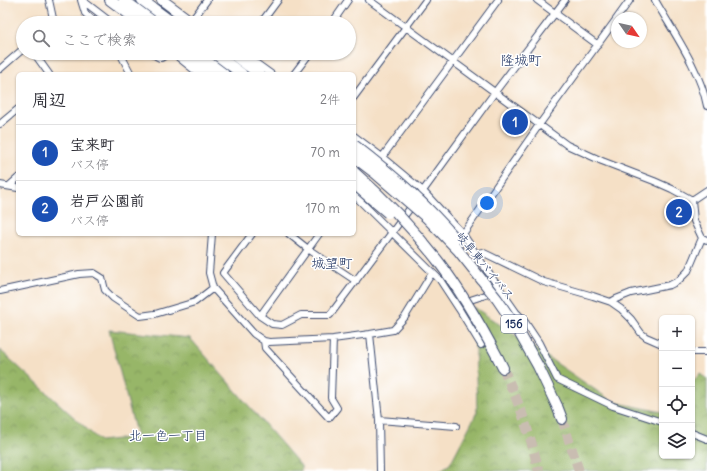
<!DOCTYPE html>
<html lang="ja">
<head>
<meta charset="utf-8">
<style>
	body { margin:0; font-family:Delius,"Klee One",sans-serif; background:#f2f2f3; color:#2b2b33 }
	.controls { position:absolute; right:12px; bottom:12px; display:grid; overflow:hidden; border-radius:6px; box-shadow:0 1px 3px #0004 }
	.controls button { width:36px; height:36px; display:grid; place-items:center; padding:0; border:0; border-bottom:1px solid #e1e1e2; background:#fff; color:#2b2b33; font:20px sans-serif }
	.compass { position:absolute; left:611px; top:12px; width:36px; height:36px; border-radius:50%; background:#fff; box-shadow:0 1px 3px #0004; rotate:124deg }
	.you { position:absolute; left:487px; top:203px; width:14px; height:14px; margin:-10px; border:3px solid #fff; border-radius:50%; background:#1a73e8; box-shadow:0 0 0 6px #1a73e833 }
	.badge { display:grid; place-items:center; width:26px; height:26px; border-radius:50%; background:#c8321e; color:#fff; font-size:13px; font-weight:700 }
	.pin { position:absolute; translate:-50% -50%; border:2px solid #fff; box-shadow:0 1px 4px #0006 }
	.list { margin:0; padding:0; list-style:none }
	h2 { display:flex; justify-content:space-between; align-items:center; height:52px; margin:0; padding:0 16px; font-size:17px }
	h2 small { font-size:13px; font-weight:400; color:#7c7c81 }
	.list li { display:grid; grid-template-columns:26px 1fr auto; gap:12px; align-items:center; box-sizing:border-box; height:56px; padding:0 16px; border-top:1px solid #e1e1e2 }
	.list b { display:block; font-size:15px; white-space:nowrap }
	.list p { margin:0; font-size:13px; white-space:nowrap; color:#7c7c81 }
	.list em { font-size:13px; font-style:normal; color:#7c7c81 }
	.icon { flex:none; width:22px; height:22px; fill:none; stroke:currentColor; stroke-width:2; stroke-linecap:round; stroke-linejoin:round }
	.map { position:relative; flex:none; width:707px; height:471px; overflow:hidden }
	.search { position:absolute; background:#fff; box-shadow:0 1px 3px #0004; left:16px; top:16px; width:340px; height:44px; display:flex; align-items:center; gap:10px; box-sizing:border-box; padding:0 14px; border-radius:22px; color:#7c7c81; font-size:15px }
	.panel { position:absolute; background:#fff; box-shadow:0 1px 3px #0004; left:16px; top:72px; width:340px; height:164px; border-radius:6px }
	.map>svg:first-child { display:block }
</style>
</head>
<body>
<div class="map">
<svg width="707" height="471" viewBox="0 0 707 471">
	<defs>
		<pattern id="forest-crowns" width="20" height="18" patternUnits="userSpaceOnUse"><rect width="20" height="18" fill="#97b668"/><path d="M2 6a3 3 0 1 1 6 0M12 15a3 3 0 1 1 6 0" fill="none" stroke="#7a9459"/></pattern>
	</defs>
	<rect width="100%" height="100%" fill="#fff"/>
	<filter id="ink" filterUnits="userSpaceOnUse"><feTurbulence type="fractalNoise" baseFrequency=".025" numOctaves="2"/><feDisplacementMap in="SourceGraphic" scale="8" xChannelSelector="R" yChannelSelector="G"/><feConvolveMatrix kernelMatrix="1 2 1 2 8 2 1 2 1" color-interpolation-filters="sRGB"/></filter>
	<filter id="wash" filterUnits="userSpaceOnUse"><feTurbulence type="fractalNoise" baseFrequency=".012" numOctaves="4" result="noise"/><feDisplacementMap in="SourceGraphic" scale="16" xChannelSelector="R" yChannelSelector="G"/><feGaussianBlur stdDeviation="0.9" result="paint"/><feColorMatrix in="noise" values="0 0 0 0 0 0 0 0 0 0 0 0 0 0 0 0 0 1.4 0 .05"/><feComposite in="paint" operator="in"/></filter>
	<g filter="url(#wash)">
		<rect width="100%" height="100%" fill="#f5e0c6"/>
		<!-- forest -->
		<path fill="url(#forest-crowns)" stroke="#597263" d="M 474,307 L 613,402 L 662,412 L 662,456 L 692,456 L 692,382 L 700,374 L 707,379 L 707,471 L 439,471 L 450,464 L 477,412 Z
			M 109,330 L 190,338 L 301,466 L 301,471 L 0,471 L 0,350 L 100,441 L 137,437 Z"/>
	</g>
	<g filter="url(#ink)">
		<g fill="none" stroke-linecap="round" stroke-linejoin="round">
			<!-- trunk-tunnel -->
			<path stroke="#c9bdb1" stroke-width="10" stroke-dasharray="10 5" stroke-linecap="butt" d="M 503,368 L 521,410 L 531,441 L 539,471
				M 562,419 L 579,471"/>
			<!-- minor casing -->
			<g stroke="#3c4a6e" stroke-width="8">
				<path id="minor" d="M 49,0 L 54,23
					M 81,0 L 85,13 L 96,23
					M 82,0 L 112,23
					M 369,0 L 567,145 L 602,161 L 654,181 L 672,189 L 692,200
					M 537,0 L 598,45
					M 655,0 C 673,32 700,69 707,106
					M 617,18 L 630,0
					M 190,23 L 207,0
					M 261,23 L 278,0
					M 332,23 L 348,0
					M 34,53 L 49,74
					M 120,53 L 131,74
					M 152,53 C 158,58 161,61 167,53
					M 176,53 L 179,58 L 199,74
					M 242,53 L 271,74
					M 0,69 L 23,49
					M 294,74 L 310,53
					M 354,97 L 426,0
					M 0,124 L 18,109
					M 354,136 L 382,157 L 423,191 L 463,234 L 488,272 L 516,312 L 523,319 L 539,343 L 557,379 L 613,406 L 662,422
					M 380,160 L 498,0
					M 0,185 L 18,188
					M 9,186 L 18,178
					M 354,195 L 440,280 L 459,309 L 481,345
					M 692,200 L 694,221 L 702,238 L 707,240
					M 692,200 L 707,190
					M 212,234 L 209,273 L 213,288 L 254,334 L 264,341 L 269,342 L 333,339 L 370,334 L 393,330 L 405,317 L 432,273
					M 252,234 L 223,273 L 260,316 L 272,324 L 282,325 L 301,315 L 330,315 L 423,191 L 495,92 L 565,0
					M 289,234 L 308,249 L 356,281
					M 463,234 L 539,125 L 617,18
					M 476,254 L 482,252 L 544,282 L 593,296 L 611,302 L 621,309 L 631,319 L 641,333 L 646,337 L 662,344
					M 0,291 L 79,274 L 94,273 L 102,278 L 105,290 L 113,298 L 140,316 L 155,314 L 195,302 L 213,288
					M 464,302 L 495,292
					M 611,302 L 616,299 L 631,293 L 670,285 L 678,281 L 688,271 L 702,238
					M 260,316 L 319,234
					M 370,334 L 379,420 L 380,471
					M 264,341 L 265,348 L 329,418 L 337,408 L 331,398 L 333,339
					M 692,352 L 707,352
					M 379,420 L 456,426
					M 692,433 L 707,439"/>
			</g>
			<!-- trunk casing -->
			<g stroke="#3c4a6e" stroke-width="12">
				<path id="trunk" d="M 110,0 L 141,23
					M 124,0 L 155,23
					M 142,0 L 173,23
					M 162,0 L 193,23
					M 181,53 L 209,74
					M 196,53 L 224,74
					M 214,53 L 242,74
					M 231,53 L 259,74
					M 498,358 L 503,368
					M 557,406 L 562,419"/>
			</g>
			<!-- minor -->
			<use href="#minor" stroke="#fff" stroke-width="6"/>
			<!-- trunk -->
			<use href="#trunk" stroke="#fff" stroke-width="10"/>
			<!-- trunk-bridge casing -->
			<g stroke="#3c4a6e" stroke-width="12" stroke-linecap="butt">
				<path id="trunk-bridge" d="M 354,145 C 391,173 426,204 456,239
					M 354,157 L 375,173 L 427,218 L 458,250 L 497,299 L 516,327 L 538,366 L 557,406
					M 354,172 C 385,199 413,229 438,261 C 461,291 480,324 498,358
					M 354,184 L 388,213"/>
			</g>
			<!-- trunk-bridge -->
			<use href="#trunk-bridge" stroke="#fff" stroke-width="10"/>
		</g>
	</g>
	<g text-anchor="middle" stroke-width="3" stroke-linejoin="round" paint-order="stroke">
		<!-- shield labels -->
		<rect fill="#fff" stroke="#5f6d8e" stroke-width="1" x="501" y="315" width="26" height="18" rx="3"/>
		<g font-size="11" font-weight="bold" fill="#1b2f5e">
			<text x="514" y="328">156</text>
		</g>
		<!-- street labels -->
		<g font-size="12" fill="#1b2f5e" stroke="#fff">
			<text transform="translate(485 266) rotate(51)" y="4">岐阜東バイパス</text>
		</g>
		<!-- neighbourhood labels -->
		<g font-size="13" fill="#1b2f5e" stroke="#fff">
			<text x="168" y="440">北一色一丁目</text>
		</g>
		<!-- quarter labels -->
		<g font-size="14" fill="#1b2f5e" stroke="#fff">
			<text x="521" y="65">隆城町</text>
			<text x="332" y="268">城望町</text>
		</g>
	</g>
</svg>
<div class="controls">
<button>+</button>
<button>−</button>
<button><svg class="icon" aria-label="locate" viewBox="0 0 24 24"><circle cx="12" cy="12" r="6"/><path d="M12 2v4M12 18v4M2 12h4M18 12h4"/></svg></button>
<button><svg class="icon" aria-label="layers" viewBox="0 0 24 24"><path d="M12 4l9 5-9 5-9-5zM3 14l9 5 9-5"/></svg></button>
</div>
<svg class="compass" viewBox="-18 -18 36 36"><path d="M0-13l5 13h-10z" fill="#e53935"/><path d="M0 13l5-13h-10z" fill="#7c7c81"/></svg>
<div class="you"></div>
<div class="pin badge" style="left:515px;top:122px;background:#1a4fb4">1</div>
<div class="pin badge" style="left:679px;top:212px;background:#1a4fb4">2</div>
<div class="search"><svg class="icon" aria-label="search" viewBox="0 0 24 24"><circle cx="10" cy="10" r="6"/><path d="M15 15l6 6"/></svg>ここで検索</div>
<section class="panel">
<h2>周辺<small>2件</small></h2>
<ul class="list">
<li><span class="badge" style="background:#1a4fb4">1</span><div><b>宝来町</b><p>バス停</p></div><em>70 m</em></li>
<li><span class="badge" style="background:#1a4fb4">2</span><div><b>岩戸公園前</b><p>バス停</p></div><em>170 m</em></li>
</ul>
</section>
</div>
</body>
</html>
